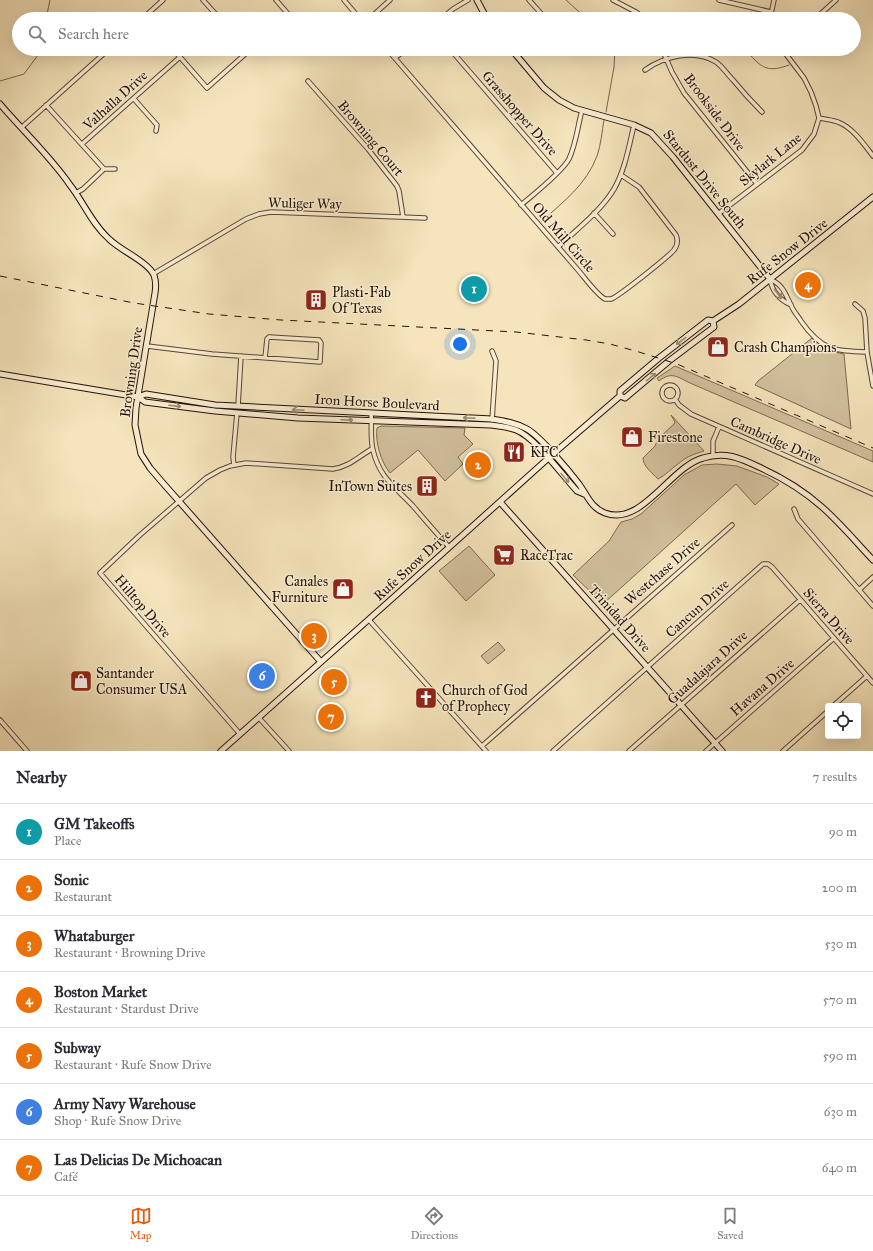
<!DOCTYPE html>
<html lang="en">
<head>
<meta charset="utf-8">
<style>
	body { margin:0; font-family:"IM FELL Great Primer",serif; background:#f2f2f3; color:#2b2b33 }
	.controls { position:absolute; right:12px; bottom:12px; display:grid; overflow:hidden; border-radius:4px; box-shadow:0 4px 16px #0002 }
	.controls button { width:36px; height:36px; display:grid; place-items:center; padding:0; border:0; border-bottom:1px solid #e1e1e2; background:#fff; color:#2b2b33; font:20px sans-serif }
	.you { position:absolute; left:460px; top:344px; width:14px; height:14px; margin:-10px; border:3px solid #fff; border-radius:50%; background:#1a73e8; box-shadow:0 0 0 6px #1a73e833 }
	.badge { display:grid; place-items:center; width:26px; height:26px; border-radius:50%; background:#ea580c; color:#fff; font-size:13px; font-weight:700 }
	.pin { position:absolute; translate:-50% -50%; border:2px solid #fff; box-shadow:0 1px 4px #0006 }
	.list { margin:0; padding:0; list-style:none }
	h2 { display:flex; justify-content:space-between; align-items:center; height:52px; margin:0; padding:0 16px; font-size:17px }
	h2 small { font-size:13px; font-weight:400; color:#7c7c81 }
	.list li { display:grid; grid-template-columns:26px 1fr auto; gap:12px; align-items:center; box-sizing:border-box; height:56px; padding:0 16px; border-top:1px solid #e1e1e2 }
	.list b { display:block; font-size:15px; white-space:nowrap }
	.list p { margin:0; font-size:13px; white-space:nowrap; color:#7c7c81 }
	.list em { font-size:13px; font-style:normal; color:#7c7c81 }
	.icon { flex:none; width:22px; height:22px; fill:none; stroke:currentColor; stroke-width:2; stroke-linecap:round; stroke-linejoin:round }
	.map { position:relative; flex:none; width:873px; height:751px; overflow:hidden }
	.search { position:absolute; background:#fff; box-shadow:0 4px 16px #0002; left:12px; right:12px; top:12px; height:44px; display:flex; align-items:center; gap:10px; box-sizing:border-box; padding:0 14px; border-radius:22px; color:#7c7c81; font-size:15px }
	.sheet { height:444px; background:#fff }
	nav { display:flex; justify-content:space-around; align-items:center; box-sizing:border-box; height:56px; border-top:1px solid #e1e1e2; background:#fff; font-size:11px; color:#7c7c81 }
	nav a { display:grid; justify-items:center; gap:2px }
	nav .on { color:#ea580c }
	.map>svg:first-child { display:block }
</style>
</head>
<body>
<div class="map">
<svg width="873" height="751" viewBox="0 0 873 751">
	<rect width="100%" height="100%" fill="#f5e4bc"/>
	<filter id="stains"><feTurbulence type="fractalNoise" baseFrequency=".005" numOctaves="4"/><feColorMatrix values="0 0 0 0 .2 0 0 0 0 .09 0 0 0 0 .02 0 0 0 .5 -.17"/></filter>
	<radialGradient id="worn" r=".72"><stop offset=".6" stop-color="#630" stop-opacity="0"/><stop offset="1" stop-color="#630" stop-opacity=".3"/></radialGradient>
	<!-- green -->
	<path fill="#d2c09d" stroke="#7c6850" d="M 812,338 C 822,347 832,352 844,354 L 851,429 L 755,385 L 758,381 Z
		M 675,366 L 873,451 L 873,462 L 690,383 C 677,377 672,371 659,381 L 657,378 Z
		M 671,415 L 704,451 C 694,454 686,457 678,464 C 671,469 666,475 658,479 C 652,473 643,466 643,458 L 655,446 L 658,439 L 674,424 L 675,422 Z
		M 381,426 L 465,428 L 464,435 L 473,444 L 458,457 L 463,464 L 445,481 L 418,450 L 390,473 C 381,462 375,442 377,428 Z
		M 717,464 L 737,466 L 767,477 L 779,484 L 755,505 L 736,484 L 603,604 L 573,575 L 609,541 L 621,522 L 632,519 L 641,514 L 684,475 L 702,465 Z
		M 469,546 L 495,575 L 466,601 L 439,571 Z
		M 498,642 L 505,650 L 488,664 L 481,656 Z"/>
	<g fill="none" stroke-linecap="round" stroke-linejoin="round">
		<!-- stream -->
		<path stroke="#78644c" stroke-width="1" d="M 566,0 L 587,19
			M 46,19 L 50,0
			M 745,49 C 760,66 765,74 789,65
			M 0,81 L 24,74 L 38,55 L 40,49
			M 606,112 L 614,67 L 615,49
			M 542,221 C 564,201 586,185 597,156 C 601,145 602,131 604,120"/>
		<!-- street casing -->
		<g stroke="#5a4531" stroke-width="5.5">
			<path id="street" d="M 203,0 L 220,19
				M 276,0 L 289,15 L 285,19
				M 344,0 L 360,19
				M 529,0 L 546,19
				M 613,0 L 636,12 L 645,19
				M 719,0 L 771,12
				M 142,19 L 163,0
				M 369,19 L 390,0
				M 441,19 L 453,9 L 468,0
				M 770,19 L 774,0
				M 815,19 L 836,0
				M 173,49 L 207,88 L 251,49
				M 387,49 L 578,270 C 585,278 596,294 605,299 C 606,299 610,299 611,299 C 618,297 668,257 674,250 C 677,246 678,240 676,235 L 639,187 L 621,175
				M 450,49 L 557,173
				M 579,49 L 582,52
				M 662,49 L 672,72 L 684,93 L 757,184
				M 395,58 L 406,49
				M 645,70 C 664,56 695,49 716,62 C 722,66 727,74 733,80 C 742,91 752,102 762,112
				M 308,81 L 368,149 L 397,186 L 399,191 L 403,217
				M 134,99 L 157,125 L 156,131
				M 46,105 L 104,169
				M 819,118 C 825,119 832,120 838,122 C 853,128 863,143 873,156
				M 21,128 L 109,49
				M 82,144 L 180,57
				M 104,169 L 115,169
				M 76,193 L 83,189 L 104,169
				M 521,205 C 534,194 562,172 569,159 C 576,144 578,125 582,110
				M 594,213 L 613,234
				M 718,214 L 802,150 L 814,134 L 819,118 L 816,106 L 811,92 L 804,78 L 782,49
				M 558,247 C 576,230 601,211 614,189 C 625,170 629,146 634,125
				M 153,274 L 246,219 L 259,214 L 271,212 L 425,218
				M 770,279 C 784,286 784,292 791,305 C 793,311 798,316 801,321 C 821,350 834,351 867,352
				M 770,279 C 772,291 780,300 791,305
				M 855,304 L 863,311 L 865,318 L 867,352 L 873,386
				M 147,346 L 212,354 L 320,362 L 321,343 L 319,340 L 269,337 L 267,339 L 265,358
				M662 393a8 8 0 1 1 16 0a8 8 0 1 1-16 0Z
				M 675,399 L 679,405 L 691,414 L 873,494
				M 238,406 L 241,356
				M 371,413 C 372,425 370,438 373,450 C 379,477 395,487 413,506 C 425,520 437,534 449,547
				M 492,420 L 496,361 L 492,351
				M 713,456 L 713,441 L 719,427
				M 234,465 L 233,457 L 237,413
				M 794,509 L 798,519 L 873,606
				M 859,590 L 873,577
				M 369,620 L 486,751
				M 833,706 L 867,676
				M 259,718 L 289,751
				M 0,720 L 27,751
				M 240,734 L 100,573 L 140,535 L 206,478 L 220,470 L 230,466 L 246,463 L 333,469 C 349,467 359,456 372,449
				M 482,746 L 732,525
				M 553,751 L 763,564 L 768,564 L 772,567 L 873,683
				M 629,751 L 800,600
				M 706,751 L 833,639
				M 783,751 L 828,711"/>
		</g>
		<!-- secondary casing -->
		<g stroke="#261003" stroke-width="7">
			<path id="secondary" d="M 477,0 L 487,19
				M 511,49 L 544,88 L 559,100 L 574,108 L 634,125 L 651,133 L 673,157 L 770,279
				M 0,104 C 23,131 50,156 70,185 C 84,203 92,224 109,239 C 121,251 147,261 154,275 C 156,281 156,287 155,293 L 136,408 L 135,425 L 141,454 L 150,468 L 162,482 L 321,662
				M 0,374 L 138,397 L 146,394 L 215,405 L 492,419 C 504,421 516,423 527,429 C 541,437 569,471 579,484 C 587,495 591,508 605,513 C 642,527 670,467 703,458 C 725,451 740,458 759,467 C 781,477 803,490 822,507 C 840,523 856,542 873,560
				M 620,396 L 625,398 L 669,361 L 714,327 L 713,321
				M 138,397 L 145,402 L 215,411 L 298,418 L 491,425 C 500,426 508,427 516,430 C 535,437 562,475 577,491 L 584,494
				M 500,502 L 722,751
				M 221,751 L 395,596 L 553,454 L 620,396 L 620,391 L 659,358 L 708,320 L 713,321 L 739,304 L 873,197"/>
		</g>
		<!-- street -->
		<use href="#street" stroke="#f8edd3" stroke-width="3.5"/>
		<!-- secondary -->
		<use href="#secondary" stroke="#f8edd3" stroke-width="5"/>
		<!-- rail -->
		<path stroke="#261003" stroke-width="1" stroke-dasharray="7 7" stroke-linecap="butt" d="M 0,276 L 134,303 L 209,314 L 281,320 L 516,332 L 586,340 L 610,344 L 639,352 L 677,364 L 873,448"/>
	</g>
	<!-- one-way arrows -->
	<defs><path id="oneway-shaft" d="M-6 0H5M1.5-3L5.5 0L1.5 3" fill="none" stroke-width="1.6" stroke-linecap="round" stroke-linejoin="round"/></defs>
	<g stroke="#9a8a75">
		<use href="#oneway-shaft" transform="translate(778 294) rotate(53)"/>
		<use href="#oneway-shaft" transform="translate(681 341) rotate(143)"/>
		<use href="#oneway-shaft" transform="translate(651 377) rotate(-39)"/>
		<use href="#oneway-shaft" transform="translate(175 406) rotate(7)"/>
		<use href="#oneway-shaft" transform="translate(298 410) rotate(-177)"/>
		<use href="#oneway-shaft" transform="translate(469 418) rotate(-177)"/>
		<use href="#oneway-shaft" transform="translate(347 420) rotate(2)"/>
		<use href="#oneway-shaft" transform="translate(565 478) rotate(49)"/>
	</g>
	<!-- icons -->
	<defs>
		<g id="building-square" transform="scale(1.15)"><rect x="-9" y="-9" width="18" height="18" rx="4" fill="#8f2418" stroke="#f8edd3"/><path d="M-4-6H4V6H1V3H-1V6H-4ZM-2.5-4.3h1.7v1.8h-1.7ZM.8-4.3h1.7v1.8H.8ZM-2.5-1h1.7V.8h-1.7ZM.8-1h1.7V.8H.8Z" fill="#fff"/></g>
		<g id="shop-square" transform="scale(1.15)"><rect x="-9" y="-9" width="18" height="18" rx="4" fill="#8f2418" stroke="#f8edd3"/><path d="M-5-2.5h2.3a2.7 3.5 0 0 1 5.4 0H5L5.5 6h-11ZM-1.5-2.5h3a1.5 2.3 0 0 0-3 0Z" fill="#fff"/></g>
		<g id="restaurant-square" transform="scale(1.15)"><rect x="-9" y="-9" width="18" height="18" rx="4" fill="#8f2418" stroke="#f8edd3"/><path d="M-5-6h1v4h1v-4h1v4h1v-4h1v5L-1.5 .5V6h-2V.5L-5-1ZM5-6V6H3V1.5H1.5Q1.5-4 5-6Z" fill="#fff"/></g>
		<g id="supermarket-square" transform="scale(1.15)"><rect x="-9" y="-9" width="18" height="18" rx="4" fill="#8f2418" stroke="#f8edd3"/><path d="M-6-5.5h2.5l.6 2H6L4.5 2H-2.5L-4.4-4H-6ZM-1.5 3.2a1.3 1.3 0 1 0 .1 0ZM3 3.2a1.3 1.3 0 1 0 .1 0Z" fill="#fff"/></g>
		<g id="church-square" transform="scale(1.15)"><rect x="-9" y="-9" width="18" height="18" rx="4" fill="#8f2418" stroke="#f8edd3"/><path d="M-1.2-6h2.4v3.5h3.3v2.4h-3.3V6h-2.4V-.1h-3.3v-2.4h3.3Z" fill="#fff"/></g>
	</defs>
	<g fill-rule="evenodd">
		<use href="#building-square" x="316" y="300"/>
		<use href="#shop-square" x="718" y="347"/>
		<use href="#shop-square" x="632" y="437"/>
		<use href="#restaurant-square" x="514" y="452"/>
		<use href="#building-square" x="427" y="486"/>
		<use href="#supermarket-square" x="504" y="555"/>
		<use href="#shop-square" x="343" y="589"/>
		<use href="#shop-square" x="81" y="681"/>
		<use href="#church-square" x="426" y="698"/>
	</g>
	<g text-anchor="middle" stroke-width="3" stroke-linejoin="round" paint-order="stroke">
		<!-- street labels -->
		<g font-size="14" fill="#261003" stroke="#f8edd3">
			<text transform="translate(115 100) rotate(-42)" y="5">Valhalla Drive</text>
			<text transform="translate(715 112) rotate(53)" y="5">Brookside Drive</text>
			<text transform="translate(520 113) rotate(49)" y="5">Grasshopper Drive</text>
			<text transform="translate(371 138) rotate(50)" y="5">Browning Court</text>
			<text transform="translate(770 159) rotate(-39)" y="5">Skylark Lane</text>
			<text transform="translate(705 179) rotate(51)" y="5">Stardust Drive South</text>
			<text transform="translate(305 203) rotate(1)" y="5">Wuliger Way</text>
			<text transform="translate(564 237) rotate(49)" y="5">Old Mill Circle</text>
			<text transform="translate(787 251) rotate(-38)" y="5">Rufe Snow Drive</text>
			<text transform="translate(131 372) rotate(-82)" y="5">Browning Drive</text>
			<text transform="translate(377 402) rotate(3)" y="5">Iron Horse Boulevard</text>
			<text transform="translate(776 440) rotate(24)" y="5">Cambridge Drive</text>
			<text transform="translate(412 565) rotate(-42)" y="5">Rufe Snow Drive</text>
			<text transform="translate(662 571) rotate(-41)" y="5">Westchase Drive</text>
			<text transform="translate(143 606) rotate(49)" y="5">Hilltop Drive</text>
			<text transform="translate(697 608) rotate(-42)" y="5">Cancun Drive</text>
			<text transform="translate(829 616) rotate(49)" y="5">Sierra Drive</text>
			<text transform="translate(620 618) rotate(48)" y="5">Trinidad Drive</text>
			<text transform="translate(707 667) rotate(-42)" y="5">Guadalajara Drive</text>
			<text transform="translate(762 687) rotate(-41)" y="5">Havana Drive</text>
		</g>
		<!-- poi labels -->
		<g font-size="14" fill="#261003" stroke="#f8edd3" text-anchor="start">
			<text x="332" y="297">Plasti-Fab<tspan x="332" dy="16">Of Texas</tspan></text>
			<text x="734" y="352">Crash Champions</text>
			<text x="648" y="442">Firestone</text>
			<text x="530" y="457">KFC</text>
			<text x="412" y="491" text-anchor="end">InTown Suites</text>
			<text x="520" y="560">RaceTrac</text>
			<text x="328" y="586" text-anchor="end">Canales<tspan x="328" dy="16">Furniture</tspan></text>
			<text x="96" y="678">Santander<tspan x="96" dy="16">Consumer USA</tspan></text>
			<text x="442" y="695">Church of God<tspan x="442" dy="16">of Prophecy</tspan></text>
		</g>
	</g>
	<rect width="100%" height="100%" filter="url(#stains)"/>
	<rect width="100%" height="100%" fill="url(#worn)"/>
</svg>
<div class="controls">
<button><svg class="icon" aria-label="locate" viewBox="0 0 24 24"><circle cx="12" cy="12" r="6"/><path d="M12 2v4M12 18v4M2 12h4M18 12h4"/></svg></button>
</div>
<div class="you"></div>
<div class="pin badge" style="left:474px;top:289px;background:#0f9aa8">1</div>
<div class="pin badge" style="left:478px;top:465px;background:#e8710a">2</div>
<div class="pin badge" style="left:314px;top:636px;background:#e8710a">3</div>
<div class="pin badge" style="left:808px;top:285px;background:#e8710a">4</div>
<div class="pin badge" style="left:334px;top:682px;background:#e8710a">5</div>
<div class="pin badge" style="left:262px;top:676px;background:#3f7fe0">6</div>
<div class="pin badge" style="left:331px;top:717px;background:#e8710a">7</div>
<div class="search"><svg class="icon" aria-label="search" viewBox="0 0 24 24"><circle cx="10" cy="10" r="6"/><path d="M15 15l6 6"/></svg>Search here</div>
</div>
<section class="sheet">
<h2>Nearby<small>7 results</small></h2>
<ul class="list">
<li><span class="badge" style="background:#0f9aa8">1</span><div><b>GM Takeoffs</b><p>Place</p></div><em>90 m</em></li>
<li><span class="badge" style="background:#e8710a">2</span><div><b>Sonic</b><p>Restaurant</p></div><em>200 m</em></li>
<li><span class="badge" style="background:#e8710a">3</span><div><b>Whataburger</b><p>Restaurant · Browning Drive</p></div><em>530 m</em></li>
<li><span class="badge" style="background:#e8710a">4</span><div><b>Boston Market</b><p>Restaurant · Stardust Drive</p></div><em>570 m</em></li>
<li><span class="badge" style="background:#e8710a">5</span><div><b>Subway</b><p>Restaurant · Rufe Snow Drive</p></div><em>590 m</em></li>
<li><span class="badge" style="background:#3f7fe0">6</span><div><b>Army Navy Warehouse</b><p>Shop · Rufe Snow Drive</p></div><em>630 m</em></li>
<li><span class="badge" style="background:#e8710a">7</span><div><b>Las Delicias De Michoacan</b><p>Café</p></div><em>640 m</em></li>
</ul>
</section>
<nav>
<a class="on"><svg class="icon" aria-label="map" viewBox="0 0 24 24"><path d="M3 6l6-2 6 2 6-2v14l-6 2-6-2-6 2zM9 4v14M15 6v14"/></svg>Map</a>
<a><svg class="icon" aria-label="directions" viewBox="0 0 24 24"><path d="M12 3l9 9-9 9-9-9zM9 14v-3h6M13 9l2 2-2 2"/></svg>Directions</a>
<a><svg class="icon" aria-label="saved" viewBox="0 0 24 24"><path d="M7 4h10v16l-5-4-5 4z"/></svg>Saved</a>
</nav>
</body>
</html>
